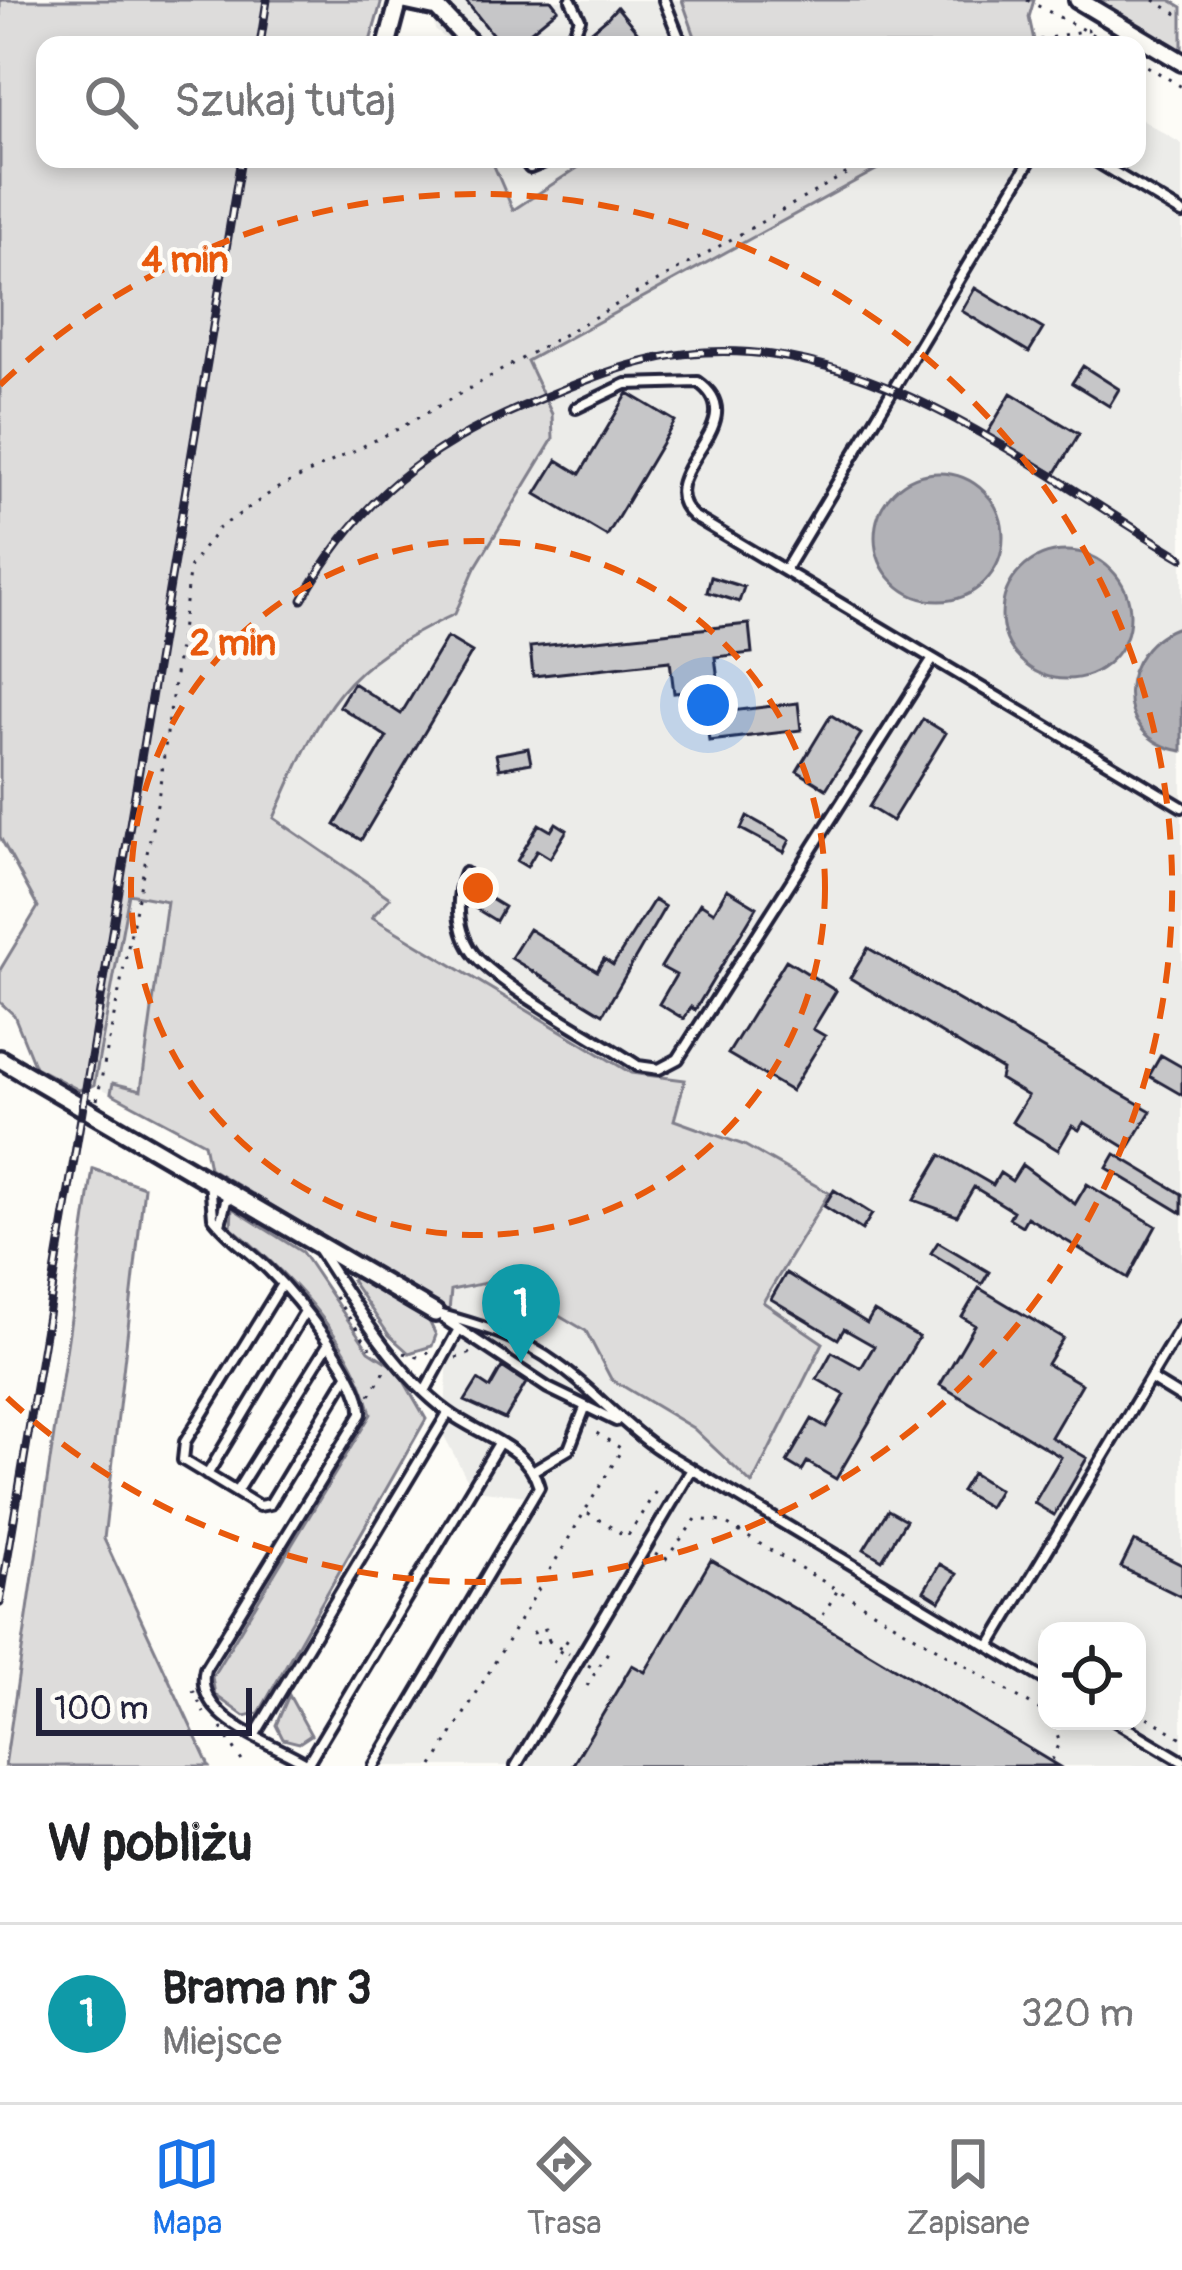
<!DOCTYPE html>
<html lang="pl">
<head>
<meta charset="utf-8">
<style>
	body { margin:0; font-family:Pangolin,sans-serif; background:#f2f2f2; color:#202124 }
	.controls { position:absolute; right:36px; bottom:36px; display:grid; overflow:hidden; border-radius:24px; box-shadow:0 6px 18px #0003 }
	.controls button { width:108px; height:108px; display:grid; place-items:center; padding:0; border:0; border-bottom:3px solid #e0e0e0; background:#fff; color:#202124; font:60px sans-serif }
	.scale { position:absolute; left:36px; bottom:30px; width:216px; box-sizing:border-box; padding-left:12px; border:6px solid #22223b; border-top:0; font-size:33px; line-height:42px; white-space:nowrap; color:#22223b; -webkit-text-stroke:9px #fdfcf7; paint-order:stroke }
	.you { position:absolute; left:708px; top:705px; width:42px; height:42px; margin:-30px; border:9px solid #fff; border-radius:50%; background:#1a73e8; box-shadow:0 0 0 18px #1a73e833 }
	.badge { display:grid; place-items:center; width:78px; height:78px; border-radius:50%; background:#1a73e8; color:#fff; font-size:39px; font-weight:700 }
	.pin { position:absolute; translate:-50% -99px; filter:drop-shadow(0 3px 6px #0008) }
	.pin::after { content:''; position:absolute; top:63px; width:42px; height:36px; background:inherit; clip-path:polygon(0 0,100% 0,50% 100%) }
	.list { margin:0; padding:0; list-style:none }
	h2 { display:flex; justify-content:space-between; align-items:center; height:156px; margin:0; padding:0 48px; font-size:51px }
	h2 small { font-size:39px; font-weight:400; color:#757577 }
	.list li { display:grid; grid-template-columns:78px 1fr auto; gap:36px; align-items:center; box-sizing:border-box; height:180px; padding:0 48px; border-top:3px solid #e0e0e0 }
	.list b { display:block; font-size:45px; white-space:nowrap }
	.list p { margin:0; font-size:39px; white-space:nowrap; color:#757577 }
	.list em { font-size:39px; font-style:normal; color:#757577 }
	.icon { flex:none; width:66px; height:66px; fill:none; stroke:currentColor; stroke-width:2; stroke-linecap:round; stroke-linejoin:round }
	.map { position:relative; flex:none; width:1182px; height:1766px; overflow:hidden }
	.search { position:absolute; background:#fff; box-shadow:0 6px 18px #0003; left:36px; right:36px; top:36px; height:132px; display:flex; align-items:center; gap:30px; box-sizing:border-box; padding:0 42px; border-radius:24px; color:#757577; font-size:45px }
	.sheet { height:336px; background:#fff }
	nav { display:flex; justify-content:space-around; align-items:center; box-sizing:border-box; height:168px; border-top:3px solid #e0e0e0; background:#fff; font-size:33px; color:#757577 }
	nav a { display:grid; justify-items:center; gap:6px }
	nav .on { color:#1a73e8 }
	.map>svg:first-child { display:block }
</style>
</head>
<body>
<div class="map">
<svg width="1182" height="1766" viewBox="0 0 1182 1766">
	<rect width="100%" height="100%" fill="#fdfcf7"/>
	<filter id="ink" filterUnits="userSpaceOnUse"><feTurbulence type="fractalNoise" baseFrequency=".00833" numOctaves="2"/><feDisplacementMap in="SourceGraphic" scale="24" xChannelSelector="R" yChannelSelector="G"/><feConvolveMatrix kernelMatrix="1 2 1 2 8 2 1 2 1" color-interpolation-filters="sRGB"/></filter>
	<g filter="url(#ink)">
		<!-- built -->
		<path fill="#ecece9" fill-rule="evenodd" d="M 431,0 L 682,0 L 698,45 L 454,45 L 435,30 Z
			M 1137,117 L 1182,144 L 1182,1766 L 373,1766 L 376,1750 L 527,1496 L 483,1491 L 466,1477 L 444,1436 L 451,1290 L 500,1280 L 586,1331 L 611,1379 L 693,1428 L 726,1463 L 763,1303 L 744,1145 L 673,1120 L 684,1080 L 636,1074 L 371,916 L 389,898 L 274,818 L 322,711 L 390,644 L 455,614 L 475,568 L 552,439 L 552,414 L 527,361 L 896,159 L 1137,159 ZM 1047,1631 L 1137,1631 L 1137,1721 L 1047,1721 Z
			M 491,159 L 591,159 L 513,210 Z
			M 129,894 L 168,901 L 141,1091 L 114,1083 L 111,1093 L 94,1085 Z"/>
		<!-- green -->
		<path fill="#dddcdb" stroke="#807f8b" stroke-width="3" d="M 0,0 L 382,0 L 369,45 L 45,45 L 45,159 L 491,159 L 513,210 L 591,159 L 896,159 L 527,361 L 552,414 L 553,439 L 475,568 L 455,614 C 339,668 324,704 274,818 L 390,898 L 372,917 L 631,1073 L 685,1080 L 674,1120 L 744,1145 L 829,1193 L 763,1302 L 823,1343 L 752,1484 L 693,1428 L 611,1379 L 586,1331 L 500,1280 L 451,1290 L 449,1311 L 209,1168 L 204,1143 L 111,1093 L 113,1083 L 141,1090 L 167,901 L 129,894 L 94,1085 L 79,1090 L 35,1067 L 14,1015 L 0,1002 L 0,970 L 38,907 L 0,837 Z
			M 682,0 L 1034,0 L 1029,17 L 1035,45 L 698,45 Z
			M 1092,0 L 1170,0 L 1182,7 L 1182,54 Z
			M 93,1169 L 144,1187 L 104,1539 L 209,1766 L 5,1766 Z
			M 232,1208 L 302,1252 L 369,1351 L 397,1369 L 426,1419 L 259,1713 L 244,1716 L 215,1695 L 212,1677 L 371,1414 C 353,1339 289,1274 231,1227 Z
			M 355,1278 L 428,1319 L 436,1335 L 432,1346 L 409,1353 L 389,1335 L 351,1280 Z
			M 289,1695 L 311,1735 L 299,1743 L 283,1739 L 276,1725 Z"/>
		<!-- water -->
		<path fill="#b2b2b7" stroke="#787885" stroke-width="3" d="M875 537a64 64 0 1 1 128 0a64 64 0 1 1-128 0Z
			M1002 615a64 64 0 1 1 128 0a64 64 0 1 1-128 0Z
			M 1182,626 L 1182,751 C 1109,739 1115,646 1182,626 Z"/>
		<!-- building -->
		<path fill="#c6c6c8" stroke="#22223b" stroke-width="3" d="M 465,0 L 551,0 L 558,9 L 514,45 L 501,45 Z
			M 617,7 L 648,45 L 575,45 L 606,19 Z
			M 975,288 L 1043,329 L 1029,352 L 962,311 Z
			M 1083,366 L 1119,389 L 1109,406 L 1072,383 Z
			M 628,393 L 675,421 L 607,536 L 536,494 L 557,460 L 580,474 Z
			M 1011,393 L 1079,434 L 1055,474 L 987,434 Z
			M 711,577 L 744,587 L 739,602 L 707,592 Z
			M 749,624 L 752,653 L 715,657 L 719,688 L 674,693 L 670,661 L 533,676 L 530,647 Z
			M 447,637 L 472,652 L 361,840 L 335,825 L 387,737 L 339,706 L 353,683 L 401,714 Z
			M 798,703 L 801,730 L 709,741 L 706,714 Z
			M 831,715 L 861,734 L 826,789 L 797,771 Z
			M 923,719 L 946,733 L 892,821 L 869,807 Z
			M 528,748 L 531,763 L 499,769 L 496,754 Z
			M 747,816 L 790,840 L 784,852 L 741,829 Z
			M 556,823 L 567,830 L 550,858 L 537,850 L 527,867 L 517,861 L 539,824 L 551,831 Z
			M 471,887 L 504,907 L 496,921 L 467,903 Z
			M 727,889 L 757,907 L 695,1010 L 691,1007 L 684,1019 L 659,1004 L 676,975 L 661,967 L 700,903 L 714,912 Z
			M 654,900 L 665,907 L 603,1014 L 511,958 L 529,929 L 597,971 L 604,959 L 613,965 Z
			M 868,948 L 1151,1111 L 1128,1149 L 1084,1122 L 1079,1130 L 1072,1126 L 1058,1150 L 1012,1122 L 1028,1096 L 1000,1079 L 1002,1070 L 850,978 Z
			M 786,960 L 836,991 L 813,1029 L 825,1036 L 791,1091 L 728,1054 Z
			M 1161,1055 L 1182,1067 L 1182,1095 L 1149,1076 Z
			M 1115,1154 L 1182,1194 L 1182,1213 L 1107,1168 Z
			M 941,1155 L 993,1185 L 1000,1173 L 1012,1181 L 1022,1165 L 1075,1204 L 1087,1184 L 1156,1226 L 1128,1278 L 1027,1217 L 1022,1226 L 1009,1218 L 1013,1211 L 974,1187 L 957,1216 L 914,1200 Z
			M 834,1190 L 872,1214 L 862,1230 L 824,1206 Z
			M 938,1242 L 989,1272 L 982,1284 L 931,1253 Z
			M 786,1273 L 867,1323 L 874,1311 L 919,1337 L 836,1479 L 807,1462 L 802,1471 L 787,1462 L 812,1419 L 826,1427 L 845,1395 L 817,1379 L 832,1352 L 861,1368 L 874,1346 L 844,1329 L 838,1339 L 771,1299 Z
			M 979,1288 L 1063,1338 L 1047,1364 L 1082,1384 L 1051,1437 L 1087,1458 L 1054,1515 L 1034,1503 L 1061,1457 L 940,1385 L 975,1325 L 962,1317 Z
			M 502,1367 L 526,1383 L 505,1419 L 465,1401 L 478,1380 L 490,1388 Z
			M 972,1473 L 999,1490 L 989,1507 L 961,1491 Z
			M 888,1510 L 906,1520 L 882,1560 L 864,1549 Z
			M 1134,1541 L 1182,1565 L 1182,1597 L 1121,1567 Z
			M 711,1560 L 821,1624 L 1058,1766 L 572,1766 L 632,1665 L 645,1672 Z
			M 940,1564 L 957,1574 L 940,1601 L 924,1591 Z"/>
		<g fill="none" stroke-linecap="round" stroke-linejoin="round">
			<!-- service casing -->
			<g stroke="#22223b" stroke-width="16">
				<path id="service" d="M 664,0 L 682,45
					M 558,45 L 574,33 L 580,19 L 571,0
					M 523,159 L 530,168 L 552,159
					M 1092,159 L 1182,213
					M 576,408 L 626,384 L 698,382 C 758,424 646,474 693,516 L 1182,807
					M 785,570 L 1031,159
					M 465,873 C 454,901 457,939 480,961 C 519,998 592,1035 638,1066 L 659,1069 L 678,1059 L 933,659
					M 210,1180 L 213,1217 C 228,1237 251,1252 269,1270 C 295,1296 364,1379 361,1414 L 205,1669 C 192,1720 276,1743 311,1766
					M 220,1224 L 228,1193
					M 319,1250 C 354,1304 395,1373 448,1412 C 480,1436 528,1446 539,1487 L 374,1766
					M 282,1284 L 185,1442 L 183,1460 L 259,1506 L 270,1504 L 348,1375
					M 435,1313 C 479,1325 521,1337 558,1365 C 595,1391 622,1425 660,1450 L 1047,1681
					M 444,1319 L 548,1388 L 616,1421
					M 1151,1379 L 1182,1398
					M 425,1391 L 459,1329
					M 534,1470 L 569,1449 L 585,1408
					M 207,1475 L 304,1313
					M 236,1492 L 327,1346
					M 990,1646 L 1182,1325
					M 1115,1721 L 1182,1761
					M 256,1733 L 448,1413
					M 306,1766 L 499,1443
					M 516,1766 L 692,1469"/>
			</g>
			<!-- minor casing -->
			<g stroke="#22223b" stroke-width="24">
				<path id="minor" d="M 400,0 L 437,8 L 472,45
					M 1078,0 L 1182,62
					M 387,45 L 399,0
					M 0,1059 L 435,1313"/>
			</g>
			<!-- path -->
			<path stroke="#22223b" stroke-width="3" stroke-dasharray="3 9" stroke-linecap="butt" d="M 1027,0 L 1112,45
				M 1154,0 L 1182,17
				M 1016,45 L 1096,28
				M 1137,60 L 1182,87
				M 97,1100 L 158,799 L 190,566 L 218,529 L 276,489 L 400,428 L 872,159
				M 335,1297 L 370,1348
				M 404,1353 L 418,1357 L 433,1350
				M 456,1358 L 475,1352
				M 370,1395 L 387,1368
				M 588,1513 L 627,1537 L 656,1491
				M 655,1554 L 665,1560 L 696,1519 L 723,1522 L 1047,1714
				M 823,1615 L 837,1591
				M 549,1641 L 546,1629 L 534,1632 L 536,1643 L 549,1641 L 569,1654
				M 553,1663 L 570,1636
				M 588,1665 L 597,1670
				M 587,1686 L 608,1652
				M 193,1690 L 204,1713
				M 1137,1711 L 1182,1738
				M 221,1728 L 245,1766
				M 1052,1760 L 1060,1743 L 1053,1721
				M 433,1766 L 622,1449 L 590,1429"/>
			<!-- service -->
			<use href="#service" stroke="#fdfcf7" stroke-width="8"/>
			<!-- minor -->
			<use href="#minor" stroke="#fdfcf7" stroke-width="15"/>
			<!-- rail casing -->
			<g stroke="#22223b" stroke-width="9">
				<path id="rail" d="M 260,45 L 267,0
					M 302,600 C 359,499 425,447 531,403 C 587,379 644,355 705,352 C 879,342 1038,472 1182,558
					M 0,1603 L 241,159"/>
			</g>
			<!-- rail -->
			<use href="#rail" stroke="#fdfcf7" stroke-width="4.5" stroke-dasharray="14" stroke-linecap="butt"/>
		</g>
	</g>
	<!-- distance rings -->
	<g fill="none" stroke="#e8590c" stroke-width="6" stroke-dasharray="21 15">
		<circle cx="478" cy="888" r="347"/>
		<path d="M0 385A694 694 0 1 1 0 1391"/>
	</g>
	<circle cx="478" cy="888" r="18" fill="#e8590c" stroke="#fdfcf7" stroke-width="6"/>
	<g font-size="36" text-anchor="middle" font-weight="bold" fill="#e8590c" stroke="#fdfcf7" stroke-width="9" stroke-linejoin="round" paint-order="stroke">
		<text x="185" y="272">4 min</text>
		<text x="233" y="655">2 min</text>
	</g>
</svg>
<div class="controls">
<button><svg class="icon" aria-label="locate" viewBox="0 0 24 24"><circle cx="12" cy="12" r="6"/><path d="M12 2v4M12 18v4M2 12h4M18 12h4"/></svg></button>
</div>
<div class="scale">100 m</div>
<div class="you"></div>
<div class="pin badge" style="left:521px;top:1363px;background:#0f9aa8">1</div>
<div class="search"><svg class="icon" aria-label="search" viewBox="0 0 24 24"><circle cx="10" cy="10" r="6"/><path d="M15 15l6 6"/></svg>Szukaj tutaj</div>
</div>
<section class="sheet">
<h2>W pobliżu<small></small></h2>
<ul class="list">
<li><span class="badge" style="background:#0f9aa8">1</span><div><b>Brama nr 3</b><p>Miejsce</p></div><em>320 m</em></li>
</ul>
</section>
<nav>
<a class="on"><svg class="icon" aria-label="map" viewBox="0 0 24 24"><path d="M3 6l6-2 6 2 6-2v14l-6 2-6-2-6 2zM9 4v14M15 6v14"/></svg>Mapa</a>
<a><svg class="icon" aria-label="directions" viewBox="0 0 24 24"><path d="M12 3l9 9-9 9-9-9zM9 14v-3h6M13 9l2 2-2 2"/></svg>Trasa</a>
<a><svg class="icon" aria-label="saved" viewBox="0 0 24 24"><path d="M7 4h10v16l-5-4-5 4z"/></svg>Zapisane</a>
</nav>
</body>
</html>
